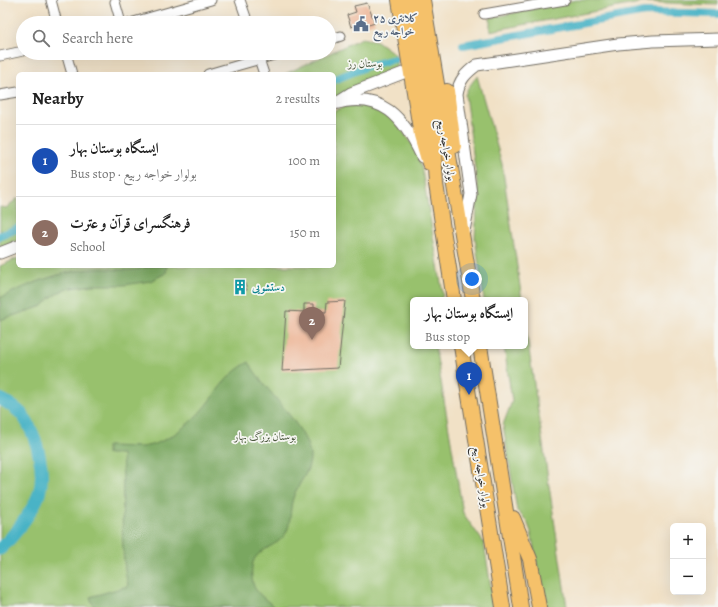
<!DOCTYPE html>
<html lang="en">
<head>
<meta charset="utf-8">
<style>
	body { margin:0; font-family:Alegreya,Amiri,serif; background:#f2f2f2; color:#222 }
	.controls { position:absolute; right:12px; bottom:12px; display:grid; overflow:hidden; border-radius:6px; box-shadow:0 4px 16px #0002 }
	.controls button { width:36px; height:36px; display:grid; place-items:center; padding:0; border:0; border-bottom:1px solid #e0e0e0; background:#fff; color:#222; font:20px sans-serif }
	.you { position:absolute; left:472px; top:279px; width:14px; height:14px; margin:-10px; border:3px solid #fff; border-radius:50%; background:#1a73e8; box-shadow:0 0 0 6px #1a73e833 }
	.badge { display:grid; place-items:center; width:26px; height:26px; border-radius:50%; background:#7c3aed; color:#fff; font-size:13px; font-weight:700 }
	.pin { position:absolute; translate:-50% -33px; filter:drop-shadow(0 1px 2px #0008) }
	.pin::after { content:''; position:absolute; top:21px; width:14px; height:12px; background:inherit; clip-path:polygon(0 0,100% 0,50% 100%) }
	.popup { position:absolute; left:410px; top:297px; width:118px; height:52px; box-sizing:border-box; display:grid; place-content:center; border-radius:6px; background:#fff; filter:drop-shadow(0 1px 3px #0005); font-size:13px; white-space:nowrap; color:#767676 }
	.popup b { font-size:15px; color:#222 }
	.popup::after { content:''; position:absolute; left:50%; top:100%; margin-left:-8px; border:8px solid transparent; border-top-color:#fff }
	.list { margin:0; padding:0; list-style:none }
	h2 { display:flex; justify-content:space-between; align-items:center; height:52px; margin:0; padding:0 16px; font-size:17px }
	h2 small { font-size:13px; font-weight:400; color:#767676 }
	.list li { display:grid; grid-template-columns:26px 1fr auto; gap:12px; align-items:center; box-sizing:border-box; height:72px; padding:0 16px; border-top:1px solid #e0e0e0 }
	.list b { display:block; font-size:15px; white-space:nowrap }
	.list p { margin:0; font-size:13px; white-space:nowrap; color:#767676 }
	.list em { font-size:13px; font-style:normal; color:#767676 }
	.icon { flex:none; width:22px; height:22px; fill:none; stroke:currentColor; stroke-width:2; stroke-linecap:round; stroke-linejoin:round }
	.map { position:relative; flex:none; width:718px; height:607px; overflow:hidden }
	.search { position:absolute; background:#fff; box-shadow:0 4px 16px #0002; left:16px; top:16px; width:320px; height:44px; display:flex; align-items:center; gap:10px; box-sizing:border-box; padding:0 14px; border-radius:22px; color:#767676; font-size:15px }
	.panel { position:absolute; background:#fff; box-shadow:0 4px 16px #0002; left:16px; top:72px; width:320px; height:196px; border-radius:6px }
	.map>svg:first-child { display:block }
</style>
</head>
<body>
<div class="map">
<svg width="718" height="607" viewBox="0 0 718 607">
	<rect width="100%" height="100%" fill="#f6f6f2"/>
	<filter id="ink" filterUnits="userSpaceOnUse"><feTurbulence type="fractalNoise" baseFrequency=".025" numOctaves="2"/><feDisplacementMap in="SourceGraphic" scale="8" xChannelSelector="R" yChannelSelector="G"/><feConvolveMatrix kernelMatrix="1 2 1 2 8 2 1 2 1" color-interpolation-filters="sRGB"/></filter>
	<filter id="wash" filterUnits="userSpaceOnUse"><feTurbulence type="fractalNoise" baseFrequency=".012" numOctaves="4" result="noise"/><feDisplacementMap in="SourceGraphic" scale="16" xChannelSelector="R" yChannelSelector="G"/><feGaussianBlur stdDeviation="0.9" result="paint"/><feColorMatrix in="noise" values="0 0 0 0 0 0 0 0 0 0 0 0 0 0 0 0 0 1.4 0 .05"/><feComposite in="paint" operator="in"/></filter>
	<g filter="url(#wash)">
		<rect width="100%" height="100%" fill="#f1e1c6"/>
		<!-- green -->
		<path fill="#98c16d" stroke="#62764c" d="M 576,0 L 718,0 L 718,5 L 645,2 L 490,31 L 490,18 Z
			M 362,38 L 377,41 L 395,54 L 397,70 L 334,101 L 334,74 L 285,74 Z
			M 477,76 L 502,164 L 522,300 L 484,300 L 475,238 L 478,190 L 465,95 L 468,88 Z
			M 368,105 L 387,111 L 414,146 L 422,170 L 443,295 L 440,300 L 413,300 L 413,346 L 435,346 L 463,513 L 484,543 L 494,607 L 0,607 L 0,266 L 18,258 L 18,266 L 334,266 L 334,111 L 346,106 Z
			M 18,198 L 18,240 L 0,248 L 0,207 L 6,208 Z
			M 525,323 L 567,607 L 545,607 L 531,532 L 527,521 L 517,511 L 503,425 L 512,401 L 504,346 L 525,346 Z"/>
		<!-- forest -->
		<path fill="#7aa760" stroke="#526946" d="M 151,266 L 167,266 L 166,273 L 150,281 L 124,285 L 93,285 L 65,289 L 50,298 L 43,306 L 0,320 L 0,298 C 29,284 58,272 90,269 C 112,267 130,274 151,266 Z
			M 249,362 C 262,388 309,428 310,456 C 311,471 298,483 293,498 C 289,510 292,526 284,536 C 277,545 261,549 255,558 C 250,565 251,584 256,590 C 261,597 268,601 274,607 L 94,607 L 90,597 L 128,586 C 118,542 125,498 122,454 L 107,454 L 107,446 C 118,446 130,447 141,447 C 165,445 192,423 206,405 C 219,389 229,372 249,362 Z"/>
		<g fill="none" stroke-linecap="round" stroke-linejoin="round">
			<!-- canal -->
			<path stroke="#48b3c6" stroke-width="8" d="M 463,45 L 645,12 L 718,14
				M 334,80 L 367,66 L 394,59
				M 0,236 L 18,228"/>
			<!-- river -->
			<path stroke="#48b3c6" stroke-width="13" d="M 0,399 C 7,402 20,411 24,417 C 37,437 46,471 39,494 C 33,511 13,537 0,549"/>
		</g>
		<g id="blocks">
			<!-- building -->
			<path fill="#edb596" d="M 367,3 L 375,23 L 365,26 L 364,23 L 351,27 L 347,15 L 356,12 L 354,6 Z
				M 244,281 L 247,290 L 237,294 L 234,285 Z
				M 345,301 L 338,368 L 282,371 L 286,311 L 304,312 L 304,304 L 314,304 L 314,312 L 326,312 L 327,302 Z"/>
		</g>
	</g>
	<g filter="url(#ink)">
		<use href="#blocks" fill-opacity="0" stroke="#706b61" stroke-width="1"/>
		<g fill="none" stroke-linecap="round" stroke-linejoin="round">
			<!-- minor casing -->
			<g stroke="#706b61" stroke-width="11">
				<path id="minor" d="M 51,0 L 57,23
					M 240,0 L 248,23
					M 115,2 L 121,23
					M 484,14 L 565,0
					M 130,23 L 211,0
					M 329,40 L 341,36
					M 66,53 L 72,74
					M 257,53 L 264,74
					M 0,56 L 23,51
					M 208,74 L 281,53
					M 0,95 L 18,92"/>
			</g>
			<!-- tertiary casing -->
			<g stroke="#706b61" stroke-width="13">
				<path id="tertiary" d="M 340,100 L 351,93 L 411,70
					M 334,104 C 382,90 404,118 422,157
					M 464,231 L 471,194 L 457,94 C 459,80 466,73 477,65 L 618,44 L 653,41 L 718,39
					M 0,253 L 18,246"/>
			</g>
			<!-- primary casing -->
			<g stroke="#706b61" stroke-width="16">
				<path id="primary" d="M 399,0 L 421,135 L 429,163
					M 411,0 L 433,135 L 436,184 L 454,300
					M 423,0 L 473,300
					M 447,91 L 454,146
					M 461,346 L 503,607
					M 480,346 L 521,607
					M 513,518 L 530,559 L 539,607"/>
			</g>
			<!-- minor -->
			<use href="#minor" stroke="#fff" stroke-width="9"/>
			<!-- tertiary -->
			<use href="#tertiary" stroke="#fff" stroke-width="11"/>
			<!-- primary -->
			<use href="#primary" stroke="#f5c16b" stroke-width="14"/>
		</g>
	</g>
	<!-- icons -->
	<defs>
		<g id="civic-bare" transform="scale(1.2)"><path d="M-.6-6.5H3V-4.5H.6V-3L4-1V1h2V6H-6V1h2V-1L-.6-3ZM-1.2 2.5V6h2.4V2.5Z" fill="#5c6f8a" stroke="#f6f6f2" stroke-width="2.5" paint-order="stroke"/></g>
		<g id="building-bare" transform="scale(1.2)"><path d="M-4-6H4V6H1V3H-1V6H-4ZM-2.5-4.3h1.7v1.8h-1.7ZM.8-4.3h1.7v1.8H.8ZM-2.5-1h1.7V.8h-1.7ZM.8-1h1.7V.8H.8Z" fill="#0f9aa8" stroke="#f6f6f2" stroke-width="2.5" paint-order="stroke"/></g>
	</defs>
	<g fill-rule="evenodd">
		<use href="#civic-bare" x="361" y="24"/>
		<use href="#building-bare" x="240" y="287"/>
	</g>
	<g text-anchor="middle" stroke-width="3.5" stroke-linejoin="round" paint-order="stroke">
		<!-- service labels -->
		<g font-size="11" font-weight="bold" fill="#4e5e75" stroke="#f6f6f2" text-anchor="start">
			<text x="373" y="22">کلانتری ٢۵<tspan x="373" dy="13">خواجه ربیع</tspan></text>
		</g>
		<!-- park labels -->
		<g font-size="11" fill="#4c583f" stroke="#f6f6f2">
			<text x="365" y="67">بوستان رز</text>
			<text x="265" y="440">بوستان بزرگ بهار</text>
		</g>
		<!-- street labels -->
		<g font-size="11" fill="#2b2b2b" stroke="#f6f6f2">
			<text transform="translate(447 150) rotate(80)" y="4">بولوار خواجه ربیع</text>
			<text transform="translate(482 477) rotate(81)" y="4">بولوار خواجه ربیع</text>
		</g>
		<!-- culture labels -->
		<g font-size="11" font-weight="bold" fill="#0d838f" stroke="#f6f6f2" text-anchor="start">
			<text x="252" y="291">دستشویی</text>
		</g>
	</g>
</svg>
<div class="controls">
<button>+</button>
<button>−</button>
</div>
<div class="you"></div>
<div class="pin badge" style="left:469px;top:395px;background:#1a4fb4">1</div>
<div class="popup"><b>ایستگاه بوستان بهار</b>Bus stop</div>
<div class="pin badge" style="left:312px;top:340px;background:#8d6e63">2</div>
<div class="search"><svg class="icon" aria-label="search" viewBox="0 0 24 24"><circle cx="10" cy="10" r="6"/><path d="M15 15l6 6"/></svg>Search here</div>
<section class="panel">
<h2>Nearby<small>2 results</small></h2>
<ul class="list">
<li><span class="badge" style="background:#1a4fb4">1</span><div><b>ایستگاه بوستان بهار</b><p>Bus stop · بولوار خواجه ربیع</p></div><em>100 m</em></li>
<li><span class="badge" style="background:#8d6e63">2</span><div><b>فرهنگسرای قرآن و عترت</b><p>School</p></div><em>150 m</em></li>
</ul>
</section>
</div>
</body>
</html>
